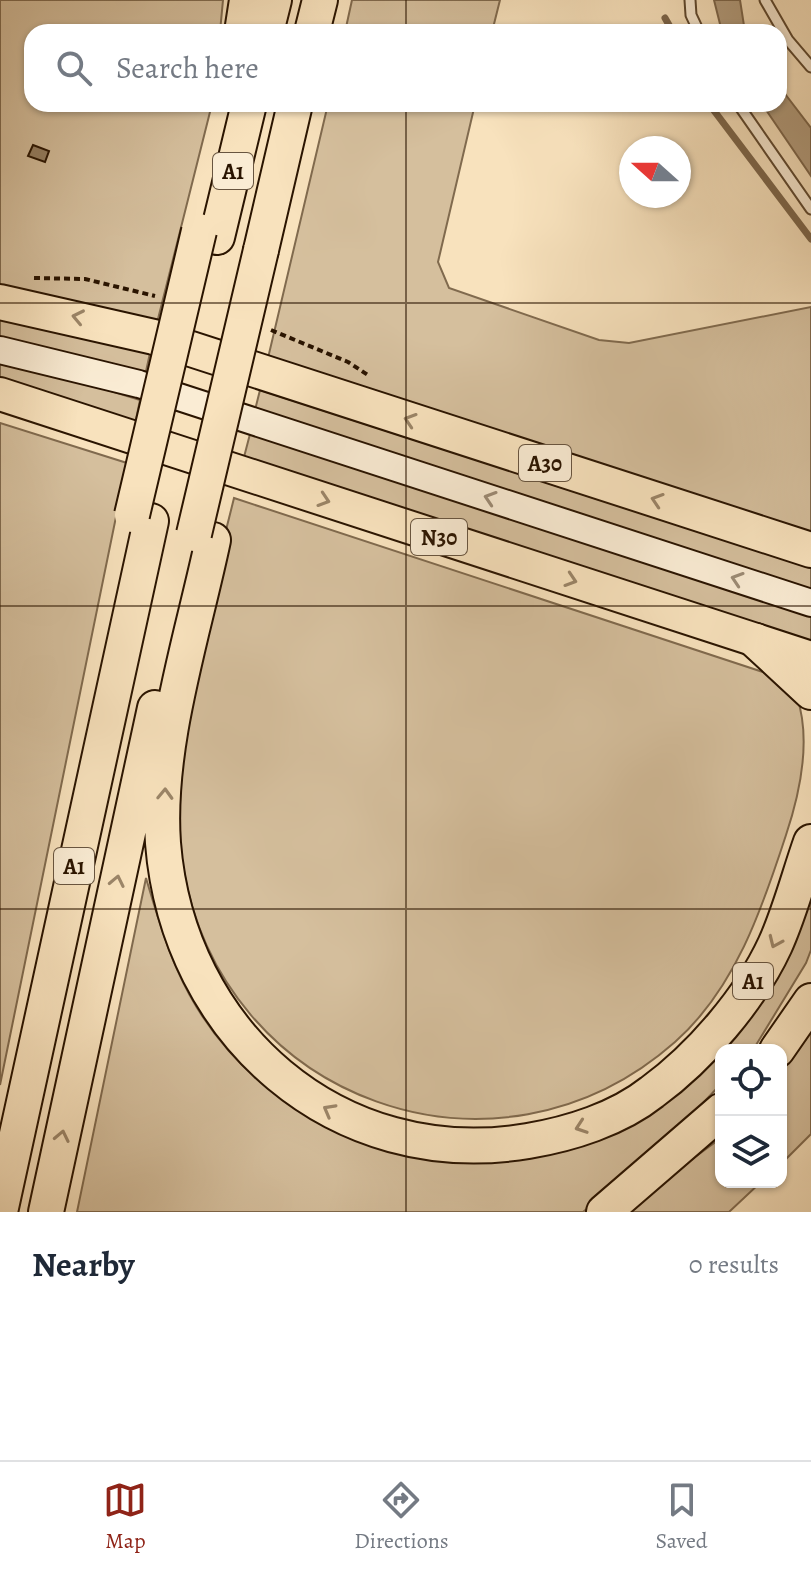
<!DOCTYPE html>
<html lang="en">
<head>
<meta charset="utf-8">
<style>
	body { margin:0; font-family:Alegreya,serif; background:#f2f2f3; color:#1f2937 }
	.controls { position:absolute; right:24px; bottom:24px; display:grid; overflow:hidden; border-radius:16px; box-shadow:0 2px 6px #0004 }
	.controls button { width:72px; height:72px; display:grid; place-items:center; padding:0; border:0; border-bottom:2px solid #e0e1e3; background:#fff; color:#1f2937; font:40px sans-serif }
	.compass { position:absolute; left:619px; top:136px; width:72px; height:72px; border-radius:50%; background:#fff; box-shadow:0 2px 6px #0004; rotate:291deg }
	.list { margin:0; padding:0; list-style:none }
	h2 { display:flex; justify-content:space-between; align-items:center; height:104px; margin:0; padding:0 32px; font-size:34px }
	h2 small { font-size:26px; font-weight:400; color:#747a83 }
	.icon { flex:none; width:44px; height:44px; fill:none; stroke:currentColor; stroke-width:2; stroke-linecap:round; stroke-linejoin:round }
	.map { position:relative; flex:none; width:811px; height:1212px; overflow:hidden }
	.search { position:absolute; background:#fff; box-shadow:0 2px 6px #0004; left:24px; right:24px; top:24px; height:88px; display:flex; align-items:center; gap:20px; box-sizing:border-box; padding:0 28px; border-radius:24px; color:#747a83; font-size:30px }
	.sheet { height:248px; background:#fff }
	nav { display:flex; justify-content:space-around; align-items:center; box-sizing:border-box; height:112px; border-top:2px solid #e0e1e3; background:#fff; font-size:22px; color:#747a83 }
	nav a { display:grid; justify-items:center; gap:4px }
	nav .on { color:#8f2418 }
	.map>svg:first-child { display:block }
</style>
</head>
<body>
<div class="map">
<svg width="811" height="1212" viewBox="0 0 811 1212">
	<rect width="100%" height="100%" fill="#f8e2bd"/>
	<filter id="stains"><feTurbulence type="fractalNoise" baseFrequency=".0025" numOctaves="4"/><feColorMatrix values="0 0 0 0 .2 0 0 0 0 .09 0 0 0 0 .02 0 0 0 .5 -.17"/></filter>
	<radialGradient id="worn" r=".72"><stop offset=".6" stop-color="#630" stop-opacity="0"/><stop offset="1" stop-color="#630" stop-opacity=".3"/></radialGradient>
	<!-- green -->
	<path fill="#d5bf9d" stroke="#806a4e" stroke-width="2" d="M 0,0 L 223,0 L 220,32 L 32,32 L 32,104 L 212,104 L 157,323 L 0,285 Z
		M 352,0 L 500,0 L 492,32 L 345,32 Z
		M 328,104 L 475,104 L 438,262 L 449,288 L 599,340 L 629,343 L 811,307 L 811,534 L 268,358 Z
		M 0,313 L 150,353 L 145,376 L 0,341 Z
		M 0,357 L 140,400 L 135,424 L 0,379 Z
		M 260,390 L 811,568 L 811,596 L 254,414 Z
		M 0,423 L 127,463 L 0,1085 Z
		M 250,434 L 811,611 L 811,644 L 244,457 Z
		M 234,498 L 769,674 C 778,681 791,689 797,697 C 811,739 800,793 786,835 C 762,909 735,989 675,1042 C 496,1200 221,1101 183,866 C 163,741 205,618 234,498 Z
		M 146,878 C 166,945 181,997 229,1051 C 272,1100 326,1128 387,1144 C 406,1150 426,1157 446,1160 C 549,1173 654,1127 721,1050 L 721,1084 L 663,1145 L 583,1212 L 77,1212 Z
		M 811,888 L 811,950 L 806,963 L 753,1050 L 721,1050 C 764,1001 791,950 811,888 Z
		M 811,1029 L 811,1134 L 781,1164 L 781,1073 Z
		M 721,1138 L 721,1182 L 761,1182 L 729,1212 L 620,1212 Z"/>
	<!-- water -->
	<path fill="#b29c7d" stroke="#7c664b" stroke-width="2" d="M 714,0 L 740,0 L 745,32 L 722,32 Z
		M 779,86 L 811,128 L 811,176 L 762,104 L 779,104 Z"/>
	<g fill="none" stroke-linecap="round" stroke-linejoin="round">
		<!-- stream -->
		<path stroke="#7c664b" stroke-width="7" d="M 665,18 L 673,32
			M 709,104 L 811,239"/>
	</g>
	<!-- building -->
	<path fill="#957f62" stroke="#2a1400" stroke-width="2" d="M 33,145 L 49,151 L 45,162 L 28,156 Z"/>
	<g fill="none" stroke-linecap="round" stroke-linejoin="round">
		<!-- service casing -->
		<g stroke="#5e482f" stroke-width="13">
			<path id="service" d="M 690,0 L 691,15 L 699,32
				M 765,0 L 788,40 L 811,67
				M 738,104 L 811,209"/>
		</g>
		<!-- secondary casing -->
		<g stroke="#2a1400" stroke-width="30">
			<path id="secondary" d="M 0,350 L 139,384 L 811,603"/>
		</g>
		<!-- trunk casing -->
		<g stroke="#2a1400" stroke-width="36">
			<path id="trunk" d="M 0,394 L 811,658"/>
		</g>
		<!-- motorway casing -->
		<g stroke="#2a1400" stroke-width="38">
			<path id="motorway" d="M 242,32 L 247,0
				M 266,32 L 274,0
				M 312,32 L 320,0
				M 217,237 L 249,104
				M 261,250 L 295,104
				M 0,302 L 154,337 L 811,550
				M 213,540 C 193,635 156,746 163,843 C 178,1033 337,1173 528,1141 C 570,1134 618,1119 652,1092 C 700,1057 750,999 775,945 C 790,912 799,876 811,842
				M 756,641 L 811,692
				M 777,1050 L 811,1001
				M 0,1212 L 151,521
				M 46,1212 L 155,708
				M 604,1212 L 721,1111"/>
		</g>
		<!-- path -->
		<path stroke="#2a1400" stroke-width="4" stroke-dasharray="6 4" stroke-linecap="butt" d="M 34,278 L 85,279 L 155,296
			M 271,330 L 348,362 L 368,375"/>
		<!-- service -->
		<use href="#service" stroke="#faecd4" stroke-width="9"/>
		<!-- secondary -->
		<use href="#secondary" stroke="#faecd4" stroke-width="26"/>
		<!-- trunk -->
		<use href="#trunk" stroke="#f8e2bd" stroke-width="32"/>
		<!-- motorway -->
		<use href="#motorway" stroke="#f8e2bd" stroke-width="34"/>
		<!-- motorway-bridge casing -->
		<g stroke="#2a1400" stroke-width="38" stroke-linecap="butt">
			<path id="motorway-bridge" d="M 132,515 L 199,231
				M 194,534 L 261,250"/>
		</g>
		<!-- motorway-bridge -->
		<use href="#motorway-bridge" stroke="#f8e2bd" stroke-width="34"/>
	</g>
	<!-- one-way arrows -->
	<defs><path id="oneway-chevron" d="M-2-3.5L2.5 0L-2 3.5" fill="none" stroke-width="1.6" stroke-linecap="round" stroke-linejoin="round" transform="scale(2)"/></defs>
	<g stroke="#9b8568">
		<use href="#oneway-chevron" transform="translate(78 317) rotate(-168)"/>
		<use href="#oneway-chevron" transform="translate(410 420) rotate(-162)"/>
		<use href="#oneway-chevron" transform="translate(324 500) rotate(18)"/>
		<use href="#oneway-chevron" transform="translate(657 500) rotate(-162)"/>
		<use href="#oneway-chevron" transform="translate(571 580) rotate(18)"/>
		<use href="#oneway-chevron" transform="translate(165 794) rotate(-88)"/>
		<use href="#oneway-chevron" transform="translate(117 881) rotate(-78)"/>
		<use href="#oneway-chevron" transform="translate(775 942) rotate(114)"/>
		<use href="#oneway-chevron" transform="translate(329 1110) rotate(-151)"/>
		<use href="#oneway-chevron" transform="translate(581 1127) rotate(161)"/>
		<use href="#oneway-chevron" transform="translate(62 1136) rotate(-78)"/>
	</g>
	<g stroke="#9c8b75">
		<use href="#oneway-chevron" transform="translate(490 498) rotate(-162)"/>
		<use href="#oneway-chevron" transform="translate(737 579) rotate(-162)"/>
	</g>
	<!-- grid -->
	<path fill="none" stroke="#2a1400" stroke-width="2" stroke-opacity="0.55" d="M 406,0 L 406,32M 406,104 L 406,1212M 0,303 L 811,303M 0,606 L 811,606M 0,909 L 811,909"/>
	<g text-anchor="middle" stroke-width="7" stroke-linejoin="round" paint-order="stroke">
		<!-- shield labels -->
		<g fill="#faecd4" stroke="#685540" stroke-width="2">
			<rect x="213" y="153" width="40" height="36" rx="6"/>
			<rect x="519" y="445" width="52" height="36" rx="6"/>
			<rect x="411" y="519" width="56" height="36" rx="6"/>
			<rect x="54" y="848" width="40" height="36" rx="6"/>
			<rect x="733" y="963" width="40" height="36" rx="6"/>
		</g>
		<g font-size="22" font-weight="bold" fill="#2a1400">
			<text x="233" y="179">A1</text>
			<text x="545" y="471">A30</text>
			<text x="439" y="545">N30</text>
			<text x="74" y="874">A1</text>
			<text x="753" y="989">A1</text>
		</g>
	</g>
	<rect width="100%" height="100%" filter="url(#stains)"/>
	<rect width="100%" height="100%" fill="url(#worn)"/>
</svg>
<div class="controls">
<button><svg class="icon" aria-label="locate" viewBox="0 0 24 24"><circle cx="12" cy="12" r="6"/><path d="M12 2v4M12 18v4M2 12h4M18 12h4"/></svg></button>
<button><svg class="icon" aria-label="layers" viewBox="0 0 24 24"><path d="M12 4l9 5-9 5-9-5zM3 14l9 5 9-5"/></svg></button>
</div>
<svg class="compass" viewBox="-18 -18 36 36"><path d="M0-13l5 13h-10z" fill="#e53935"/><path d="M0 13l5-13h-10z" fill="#747a83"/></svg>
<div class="search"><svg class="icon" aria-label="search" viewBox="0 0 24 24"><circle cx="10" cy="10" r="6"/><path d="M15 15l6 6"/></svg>Search here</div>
</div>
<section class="sheet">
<h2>Nearby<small>0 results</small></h2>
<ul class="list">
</ul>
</section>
<nav>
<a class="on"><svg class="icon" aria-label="map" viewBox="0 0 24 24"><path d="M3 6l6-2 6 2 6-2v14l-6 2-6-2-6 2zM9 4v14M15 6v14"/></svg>Map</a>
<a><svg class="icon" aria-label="directions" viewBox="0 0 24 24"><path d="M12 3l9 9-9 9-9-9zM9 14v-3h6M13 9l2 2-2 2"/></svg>Directions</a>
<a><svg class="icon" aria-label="saved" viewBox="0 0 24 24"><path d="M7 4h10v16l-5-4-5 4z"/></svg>Saved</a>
</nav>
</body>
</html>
